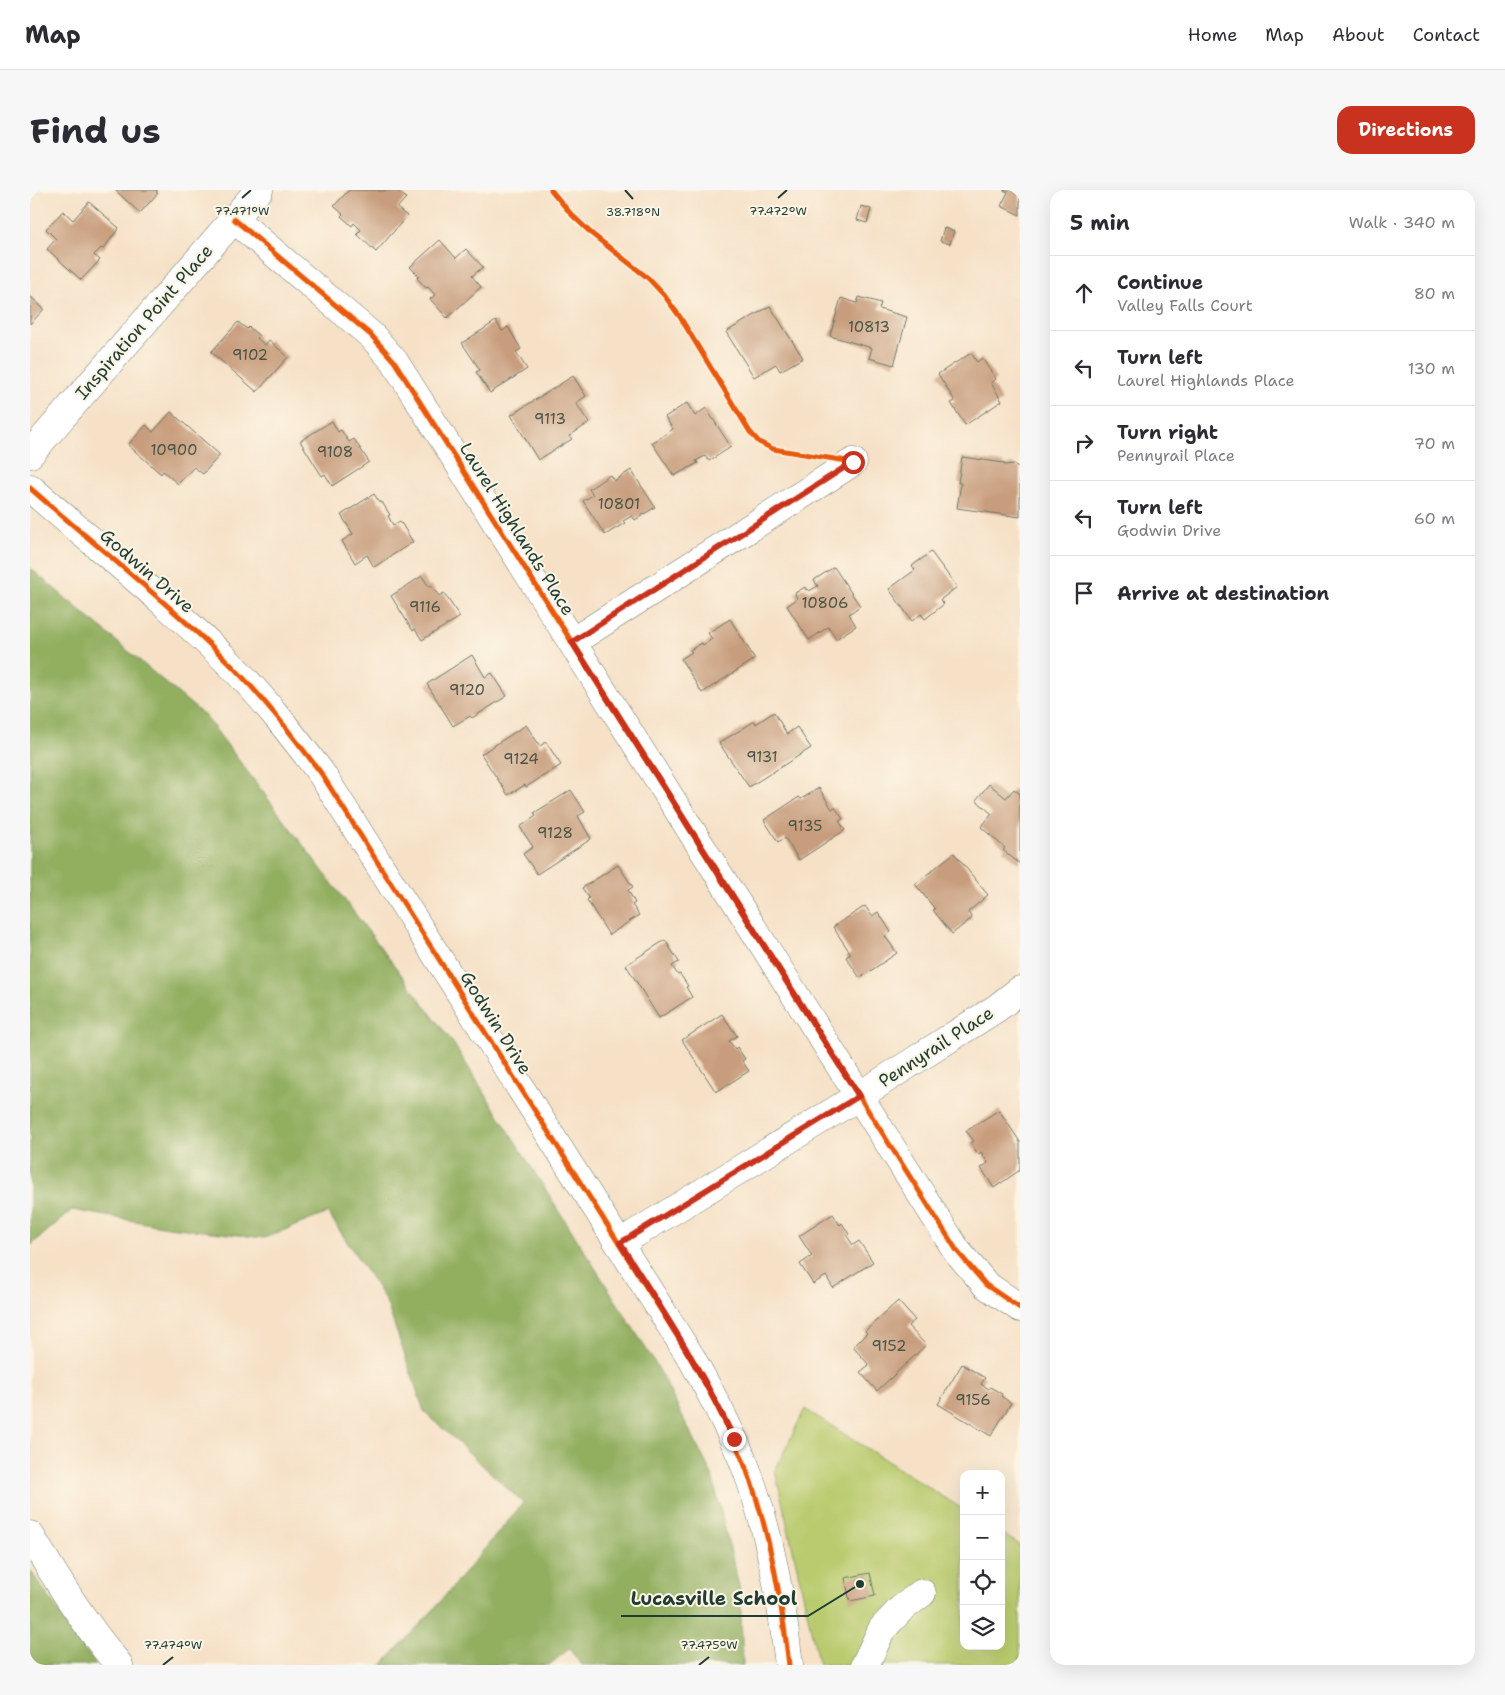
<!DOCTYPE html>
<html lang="en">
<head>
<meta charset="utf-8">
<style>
	body { margin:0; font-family:"Shantell Sans",sans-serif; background:#f7f7f7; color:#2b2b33 }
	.controls { position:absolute; right:15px; bottom:15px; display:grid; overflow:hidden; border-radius:10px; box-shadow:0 5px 20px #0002 }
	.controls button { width:45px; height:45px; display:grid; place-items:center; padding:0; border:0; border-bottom:1px solid #e1e1e2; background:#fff; color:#2b2b33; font:25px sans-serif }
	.stop { position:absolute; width:15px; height:15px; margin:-11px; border:4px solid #c8321e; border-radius:50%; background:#fff }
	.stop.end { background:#c8321e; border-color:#fff; box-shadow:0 1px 5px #0008 }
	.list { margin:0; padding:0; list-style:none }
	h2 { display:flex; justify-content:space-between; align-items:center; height:65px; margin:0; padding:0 20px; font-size:21px }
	h2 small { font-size:16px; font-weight:400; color:#7c7c81 }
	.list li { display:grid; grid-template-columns:32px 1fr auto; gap:15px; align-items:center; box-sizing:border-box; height:75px; padding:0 20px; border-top:1px solid #e1e1e2 }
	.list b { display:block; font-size:19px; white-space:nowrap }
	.list p { margin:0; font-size:16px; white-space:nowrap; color:#7c7c81 }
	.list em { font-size:16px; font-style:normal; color:#7c7c81 }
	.icon { flex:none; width:28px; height:28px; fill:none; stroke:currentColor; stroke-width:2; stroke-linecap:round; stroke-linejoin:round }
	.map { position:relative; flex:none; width:990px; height:1475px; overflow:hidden; border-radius:15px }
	header { display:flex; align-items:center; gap:30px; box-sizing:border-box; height:70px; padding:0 25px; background:#fff; border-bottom:1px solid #e1e1e2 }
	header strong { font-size:24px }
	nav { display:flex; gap:28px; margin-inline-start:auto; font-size:18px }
	.intro { display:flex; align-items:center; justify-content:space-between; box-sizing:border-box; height:120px; padding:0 30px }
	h1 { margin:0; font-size:35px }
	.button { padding:12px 22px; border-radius:15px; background:#c8321e; color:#fff; font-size:18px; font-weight:700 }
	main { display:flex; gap:30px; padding:0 30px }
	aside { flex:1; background:#fff; border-radius:15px; box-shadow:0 5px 20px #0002 }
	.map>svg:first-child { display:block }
</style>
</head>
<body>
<header>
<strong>Map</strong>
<nav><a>Home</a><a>Map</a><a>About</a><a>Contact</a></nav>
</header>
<div class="intro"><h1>Find us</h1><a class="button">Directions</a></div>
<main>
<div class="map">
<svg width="990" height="1475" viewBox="0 0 990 1475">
	<rect width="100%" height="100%" fill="#fcf5e5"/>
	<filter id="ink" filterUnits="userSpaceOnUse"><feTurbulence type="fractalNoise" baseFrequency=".02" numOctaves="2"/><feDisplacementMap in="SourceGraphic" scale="10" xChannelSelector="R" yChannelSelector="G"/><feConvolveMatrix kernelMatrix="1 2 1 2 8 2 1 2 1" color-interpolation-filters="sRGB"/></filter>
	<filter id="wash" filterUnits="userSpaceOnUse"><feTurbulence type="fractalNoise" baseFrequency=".0096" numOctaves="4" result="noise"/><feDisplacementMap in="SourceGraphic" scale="20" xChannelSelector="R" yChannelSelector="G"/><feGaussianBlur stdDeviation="1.12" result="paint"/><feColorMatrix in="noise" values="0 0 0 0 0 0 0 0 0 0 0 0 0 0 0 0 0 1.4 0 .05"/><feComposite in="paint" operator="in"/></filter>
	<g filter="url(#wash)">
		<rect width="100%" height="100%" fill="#f6e1c7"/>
		<!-- green -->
		<path fill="#b9cb6e" stroke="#6c8451" d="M 775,1219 L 934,1320 L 934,1456 L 971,1456 L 971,1343 L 990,1355 L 990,1475 L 789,1475 L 745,1280 Z"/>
		<!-- forest -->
		<path fill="#92af61" stroke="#58764a" d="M 0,378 L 176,527 L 423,853 L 627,1176 L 682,1285 L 710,1400 L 713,1475 L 552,1475 L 539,1459 L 519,1475 L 352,1475 L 404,1419 L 493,1313 L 394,1221 L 356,1111 L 298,1023 L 234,1048 L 138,1037 L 42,1020 L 0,1056 Z
			M 0,1380 L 66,1475 L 0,1475 Z"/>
		<g id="blocks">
			<!-- building -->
			<path fill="#c89d7d" d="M 85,0 L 128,0 L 126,2 L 128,3 L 110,23 Z
				M 319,0 L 347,0 L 348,1 L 367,0 L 376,8 L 367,18 L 377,26 L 346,62 L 327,44 L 331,40 L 324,33 L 322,36 L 311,26 L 313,24 L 304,16 Z
				M 973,0 L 990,0 L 990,25 L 971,16 L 978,2 Z
				M 59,12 L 89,38 L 73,59 L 71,58 L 64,65 L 70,70 L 51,90 L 17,59 L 26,49 L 16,39 L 33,21 L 43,30 Z
				M 831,16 L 841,19 L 837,33 L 827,30 Z
				M 914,38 L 924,41 L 920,54 L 910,51 Z
				M 410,50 L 426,68 L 436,59 L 453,77 L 442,86 L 451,97 L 417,128 L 400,109 L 405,105 L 398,97 L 396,98 L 387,88 L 389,86 L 380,77 Z
				M 0,106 L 14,119 L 0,134 Z
				M 829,107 L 851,113 L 849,119 L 877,127 L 864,175 L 839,168 L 842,158 L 800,146 L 811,108 L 827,113 Z
				M 740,116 L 773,168 L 750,181 L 746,174 L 724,187 L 696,142 Z
				M 466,131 L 472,141 L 478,137 L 491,159 L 486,162 L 497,179 L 460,203 L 446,182 L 450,180 L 432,153 Z
				M 208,132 L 217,139 L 219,137 L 229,146 L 227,148 L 235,155 L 239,150 L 258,167 L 227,202 L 181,162 Z
				M 941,163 L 947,172 L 952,168 L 966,189 L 961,193 L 972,211 L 935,235 L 921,213 L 925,211 L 908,184 Z
				M 543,186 L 556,206 L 546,213 L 559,233 L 539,246 L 542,249 L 508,270 L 481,225 Z
				M 657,213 L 665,226 L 676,218 L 701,257 L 679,271 L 675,266 L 666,271 L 668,273 L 644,286 L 622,253 L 643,239 L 635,227 Z
				M 141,222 L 190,265 L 173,284 L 164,277 L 148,294 L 133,281 L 131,284 L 98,255 L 116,235 L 123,242 Z
				M 302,231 L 308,242 L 311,240 L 319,252 L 324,249 L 339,272 L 302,296 L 295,284 L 292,286 L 270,251 Z
				M 932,267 L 974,273 L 974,275 L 985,274 L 986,277 L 990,277 L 990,327 L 927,318 L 931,293 L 928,293 Z
				M 601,280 L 625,317 L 605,330 L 602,326 L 593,331 L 595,333 L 575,345 L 553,311 L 563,305 L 559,299 L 580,285 L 584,291 Z
				M 344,304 L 350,313 L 352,312 L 360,325 L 358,326 L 363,335 L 370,331 L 383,352 L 344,377 L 337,365 L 325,373 L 312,351 L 323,344 L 311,325 Z
				M 901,362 L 927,397 L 910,410 L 914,414 L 895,429 L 891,424 L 882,431 L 859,399 L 885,380 L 882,376 Z
				M 804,377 L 830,416 L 819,424 L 826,436 L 806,449 L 798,437 L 779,450 L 757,416 L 767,409 L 765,403 L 775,397 L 776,400 L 778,399 L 779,401 L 788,396 L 784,390 Z
				M 392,386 L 399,397 L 401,395 L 409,406 L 414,403 L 430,427 L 392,450 L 385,439 L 383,441 L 361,406 Z
				M 700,429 L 725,469 L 672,503 L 651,469 L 662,462 L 660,460 L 672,453 L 673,455 L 682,449 L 678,443 Z
				M 442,465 L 455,487 L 462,483 L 477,506 L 442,528 L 440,526 L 423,536 L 397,494 Z
				M 744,522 L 757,544 L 767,537 L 781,558 L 719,597 L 689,553 L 725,531 L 726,534 Z
				M 496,535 L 510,556 L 516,552 L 531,575 L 496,597 L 495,595 L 478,605 L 451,564 Z
				M 959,594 L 976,608 L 984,599 L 990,604 L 990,674 L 973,660 L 975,658 L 951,637 L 962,624 L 946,610 Z
				M 789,598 L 802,619 L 805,617 L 813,629 L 809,631 L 815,640 L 769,670 L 755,648 L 748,652 L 734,630 L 769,607 L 771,609 Z
				M 541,600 L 555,622 L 548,626 L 561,649 L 507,684 L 493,664 L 503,657 L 490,637 L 506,626 L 504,623 Z
				M 924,663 L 958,705 L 938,722 L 942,728 L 922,744 L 903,720 L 905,719 L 885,694 Z
				M 588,675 L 603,697 L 598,700 L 605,713 L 602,715 L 609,725 L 579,745 L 557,710 L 559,708 L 552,698 Z
				M 835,716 L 842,726 L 848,722 L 861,742 L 855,746 L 867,763 L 830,788 L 816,767 L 821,764 L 803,737 Z
				M 635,750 L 649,772 L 642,776 L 648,785 L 650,784 L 658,796 L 656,797 L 662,807 L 629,828 L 596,775 Z
				M 692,824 L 707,846 L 699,851 L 705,859 L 707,857 L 715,869 L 712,871 L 719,881 L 686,902 L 652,850 Z
				M 969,920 L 990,952 L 990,980 L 964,998 L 951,978 L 958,973 L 951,962 L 948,964 L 941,953 L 944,951 L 936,941 Z
				M 803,1024 L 810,1035 L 812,1033 L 819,1044 L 817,1046 L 823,1055 L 829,1051 L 843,1072 L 803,1098 L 796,1086 L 783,1094 L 770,1074 L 782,1066 L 769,1046 Z
				M 868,1111 L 885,1130 L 878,1136 L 896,1155 L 847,1201 L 830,1182 L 839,1175 L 823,1157 L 837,1143 L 835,1141 Z
				M 932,1174 L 955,1188 L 951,1194 L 959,1199 L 960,1197 L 972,1204 L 971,1206 L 981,1213 L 961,1246 L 908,1214 Z
				M 840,1383 L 845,1406 L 820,1411 L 815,1388 Z"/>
		</g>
	</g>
	<g filter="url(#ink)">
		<use href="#blocks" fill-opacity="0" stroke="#6a7667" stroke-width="1"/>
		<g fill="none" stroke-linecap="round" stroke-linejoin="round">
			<!-- minor casing -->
			<g stroke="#6a7667" stroke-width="29">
				<path id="minor" d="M 204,29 L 342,146 L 364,171 L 927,1061 L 956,1095 L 990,1118
					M 0,264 L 229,0
					M 0,298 C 66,356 136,411 199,473 C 233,507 262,545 291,583 L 662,1169 C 682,1205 701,1240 716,1278 C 740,1342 751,1408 759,1475
					M 542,452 L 823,272
					M 590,1053 L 829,906 L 967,818 L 990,800
					M 0,1345 C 27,1390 55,1435 89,1475
					M 835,1475 L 852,1439 L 871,1419 L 892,1403"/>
			</g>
			<!-- minor -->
			<use href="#minor" stroke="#fff" stroke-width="28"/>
			<!-- cycleway casing -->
			<g stroke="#fcf5e5" stroke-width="8">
				<path id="cycleway" d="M 521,0 L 541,24 L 562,44 L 618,88 L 634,105 L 650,127 L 720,242 L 729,252 L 743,259 L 823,272
					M 204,29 L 342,146 L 364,171 L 927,1061 L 956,1095 L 990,1118
					M 0,298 C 66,356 136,411 199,473 C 233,507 262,545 291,583 L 662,1169 C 682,1205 701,1240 716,1278 C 740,1342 751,1408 759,1475"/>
			</g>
			<!-- cycleway -->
			<use href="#cycleway" stroke="#e8590c" stroke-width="5"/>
		</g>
	</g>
	<g fill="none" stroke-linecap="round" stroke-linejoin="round" filter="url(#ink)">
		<!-- route -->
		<path stroke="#c8321e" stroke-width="6" d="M 704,1249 C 672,1180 630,1117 590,1053 L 829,906 L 542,452 L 823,272"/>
	</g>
	<!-- ticks -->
	<path fill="none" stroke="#1f3d34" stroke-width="2" d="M 595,0 L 603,9M 212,8 L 221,0M 748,8 L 757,0M 133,1475 L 143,1467M 669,1475 L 679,1467"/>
	<g text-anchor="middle" stroke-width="4" stroke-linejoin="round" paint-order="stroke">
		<!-- number labels -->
		<g font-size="15" fill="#495546">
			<text x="839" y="142">10813</text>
			<text x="220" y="170">9102</text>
			<text x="520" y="234">9113</text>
			<text x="144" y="265">10900</text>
			<text x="305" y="267">9108</text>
			<text x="589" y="319">10801</text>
			<text x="795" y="418">10806</text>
			<text x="395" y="422">9116</text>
			<text x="437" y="505">9120</text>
			<text x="732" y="572">9131</text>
			<text x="491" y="574">9124</text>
			<text x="775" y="641">9135</text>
			<text x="525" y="648">9128</text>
			<text x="859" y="1161">9152</text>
			<text x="943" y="1215">9156</text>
		</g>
		<!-- street labels -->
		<g font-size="18" fill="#1f3d34" stroke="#fcf5e5">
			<text transform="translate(114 132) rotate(-49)" y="6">Inspiration Point Place</text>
			<text transform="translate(487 339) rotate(58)" y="6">Laurel Highlands Place</text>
			<text transform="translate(117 381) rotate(41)" y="6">Godwin Drive</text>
			<text transform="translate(466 833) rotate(58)" y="6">Godwin Drive</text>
			<text transform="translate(906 857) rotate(-33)" y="6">Pennyrail Place</text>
		</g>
	</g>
	<g font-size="12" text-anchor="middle" fill="#1f3d34" stroke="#fcf5e5" stroke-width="4" stroke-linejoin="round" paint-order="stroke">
		<text x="212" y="25">77.471°W</text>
		<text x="748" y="25">77.472°W</text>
		<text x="603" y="26">38.718°N</text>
		<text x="143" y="1459">77.474°W</text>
		<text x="679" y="1459">77.475°W</text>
	</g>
	<!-- callouts -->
	<path fill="none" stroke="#1f3d34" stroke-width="2" d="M830 1394L778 1426H591"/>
	<circle fill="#1f3d34" stroke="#fcf5e5" stroke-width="2" cx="830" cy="1394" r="5"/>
	<g font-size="19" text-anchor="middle" font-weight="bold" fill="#1f3d34" stroke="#fcf5e5" stroke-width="4" stroke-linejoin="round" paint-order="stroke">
		<text x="684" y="1415">Lucasville School</text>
	</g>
</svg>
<div class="controls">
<button>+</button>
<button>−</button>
<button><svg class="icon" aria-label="locate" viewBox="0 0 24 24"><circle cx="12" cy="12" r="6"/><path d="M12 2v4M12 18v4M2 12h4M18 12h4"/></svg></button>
<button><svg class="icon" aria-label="layers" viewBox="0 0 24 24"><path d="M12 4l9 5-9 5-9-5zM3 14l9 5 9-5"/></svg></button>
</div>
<div class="stop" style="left:823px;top:272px"></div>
<div class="stop end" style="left:704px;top:1249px"></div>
</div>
<aside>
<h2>5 min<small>Walk · 340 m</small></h2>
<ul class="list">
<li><svg class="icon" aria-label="ahead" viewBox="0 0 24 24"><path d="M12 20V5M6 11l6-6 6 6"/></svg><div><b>Continue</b><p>Valley Falls Court</p></div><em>80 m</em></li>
<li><svg class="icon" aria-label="left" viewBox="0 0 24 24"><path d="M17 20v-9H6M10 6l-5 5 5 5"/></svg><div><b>Turn left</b><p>Laurel Highlands Place</p></div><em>130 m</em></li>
<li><svg class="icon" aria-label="right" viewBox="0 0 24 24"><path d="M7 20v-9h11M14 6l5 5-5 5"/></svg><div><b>Turn right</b><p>Pennyrail Place</p></div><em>70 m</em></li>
<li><svg class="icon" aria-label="left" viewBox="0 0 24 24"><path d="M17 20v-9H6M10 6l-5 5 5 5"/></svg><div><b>Turn left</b><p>Godwin Drive</p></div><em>60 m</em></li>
<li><svg class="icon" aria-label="arrive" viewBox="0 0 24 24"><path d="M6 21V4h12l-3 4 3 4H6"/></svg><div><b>Arrive at destination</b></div></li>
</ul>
</aside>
</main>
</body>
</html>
